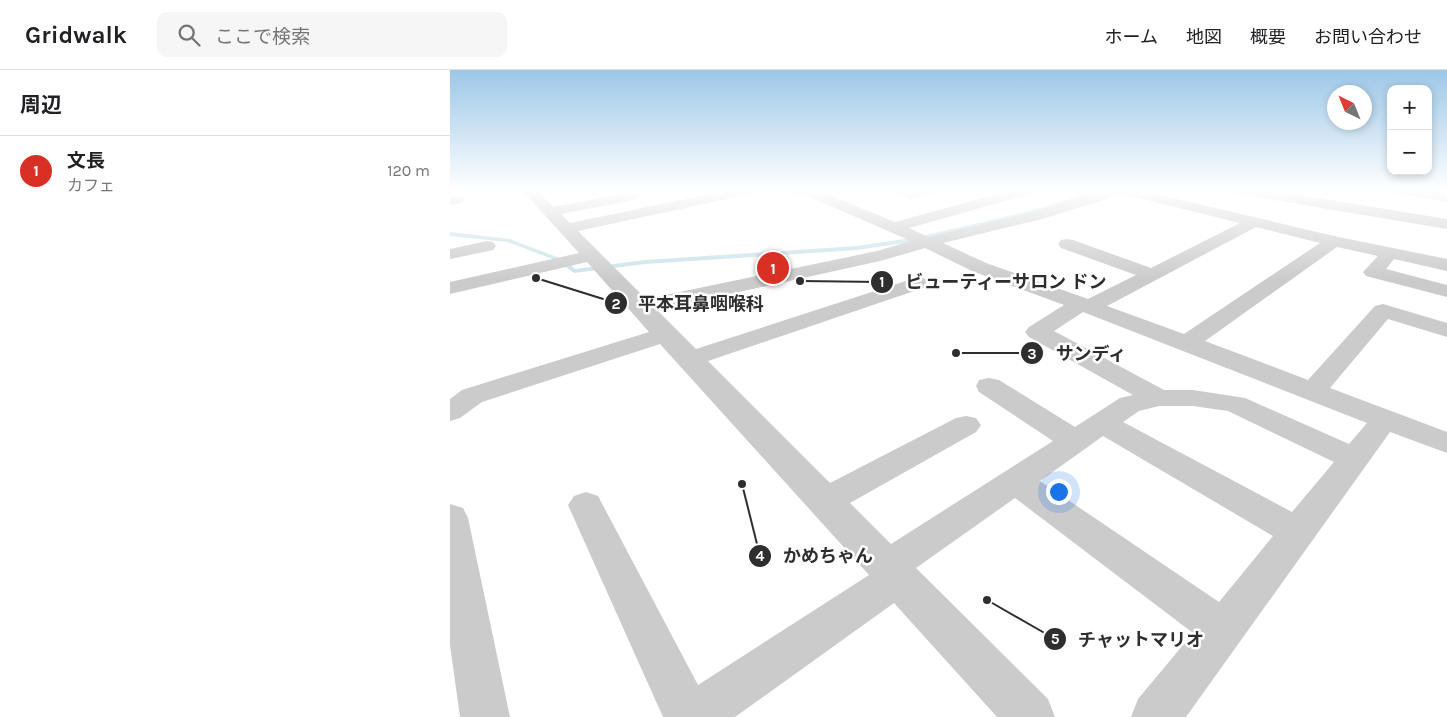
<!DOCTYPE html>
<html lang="ja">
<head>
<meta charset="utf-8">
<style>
	body { margin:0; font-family:Karla,"Noto Sans JP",sans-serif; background:#f6f6f6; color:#202124 }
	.controls { position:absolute; right:15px; top:15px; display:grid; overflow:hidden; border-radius:10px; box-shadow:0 2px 8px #0003 }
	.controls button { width:45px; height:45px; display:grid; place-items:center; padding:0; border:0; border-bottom:1px solid #e0e0e0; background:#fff; color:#202124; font:25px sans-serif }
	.compass { position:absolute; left:877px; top:15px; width:45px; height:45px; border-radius:50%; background:#fff; box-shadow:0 2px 8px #0003; rotate:317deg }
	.you { position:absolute; left:608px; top:421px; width:18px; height:18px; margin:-12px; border:4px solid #fff; border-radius:50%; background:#1a73e8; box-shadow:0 0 0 8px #1a73e833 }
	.badge { display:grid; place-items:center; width:32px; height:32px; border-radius:50%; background:#d93025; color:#fff; font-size:16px; font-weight:700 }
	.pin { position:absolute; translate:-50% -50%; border:2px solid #fff; box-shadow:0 1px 5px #0006 }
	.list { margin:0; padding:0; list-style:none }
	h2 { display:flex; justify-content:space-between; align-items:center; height:65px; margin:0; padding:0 20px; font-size:21px }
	h2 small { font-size:16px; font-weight:400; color:#757577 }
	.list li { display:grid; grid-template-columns:32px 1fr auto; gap:15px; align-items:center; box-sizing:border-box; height:70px; padding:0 20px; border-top:1px solid #e0e0e0 }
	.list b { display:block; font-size:19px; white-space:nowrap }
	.list p { margin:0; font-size:16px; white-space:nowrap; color:#757577 }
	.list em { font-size:16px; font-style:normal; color:#757577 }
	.icon { flex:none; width:28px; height:28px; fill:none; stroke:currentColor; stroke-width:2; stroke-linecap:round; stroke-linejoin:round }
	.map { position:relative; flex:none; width:997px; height:647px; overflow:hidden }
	header { display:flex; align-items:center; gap:30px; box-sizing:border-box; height:70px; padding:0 25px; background:#fff; border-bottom:1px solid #e0e0e0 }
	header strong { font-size:24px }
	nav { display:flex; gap:28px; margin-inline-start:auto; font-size:18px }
	.search { width:350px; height:45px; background:#f6f6f6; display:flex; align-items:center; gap:12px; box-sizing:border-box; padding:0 18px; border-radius:10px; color:#757577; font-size:19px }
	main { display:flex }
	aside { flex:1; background:#fff }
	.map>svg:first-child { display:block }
</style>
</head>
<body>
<header>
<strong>Gridwalk</strong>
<div class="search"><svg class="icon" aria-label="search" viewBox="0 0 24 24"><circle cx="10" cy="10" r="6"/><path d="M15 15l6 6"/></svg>ここで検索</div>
<nav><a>ホーム</a><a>地図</a><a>概要</a><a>お問い合わせ</a></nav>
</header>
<main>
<aside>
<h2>周辺<small></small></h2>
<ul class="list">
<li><span class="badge">1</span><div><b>文長</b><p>カフェ</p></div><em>120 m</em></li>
</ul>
</aside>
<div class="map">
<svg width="997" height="647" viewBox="0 0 997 647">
	<rect width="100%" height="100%" fill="#fff"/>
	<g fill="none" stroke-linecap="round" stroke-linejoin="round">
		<!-- stream -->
		<path fill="#cae3e9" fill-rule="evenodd" d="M 652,119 L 658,119 L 643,126 L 582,143 L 468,171 L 407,180 L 195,194 L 124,203 L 108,191 L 57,172 L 0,166 L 0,162 L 60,169 L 112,189 L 125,199 L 195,190 L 407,176 L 468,167 L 579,141 Z"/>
		<!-- minor -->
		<path fill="#cbcbcb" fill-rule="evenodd" d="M 71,119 L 86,119 L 103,137 L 184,122 L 191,126 L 184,130 L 111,144 L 120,153 L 285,119 L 306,119 L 305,123 L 300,124 L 128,161 L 196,229 L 427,181 L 461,171 L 360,127 L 336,122 L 334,119 L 360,119 L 369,121 L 445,152 L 566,119 L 589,119 L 587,122 L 459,158 L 478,167 L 583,142 L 660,119 L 685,119 L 884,166 L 997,189 L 997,201 L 944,189 L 936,199 L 997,215 L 997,227 L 916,206 L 913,202 L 928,186 L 887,177 L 755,271 L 858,310 L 925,236 L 933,234 L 997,253 L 997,267 L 938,249 L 880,318 L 997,362 L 997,383 L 940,362 L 736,647 L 681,647 L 688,629 L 743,563 L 565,428 L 466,498 L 598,629 L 605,647 L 547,647 L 444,533 L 285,647 L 213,647 L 118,435 L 124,426 L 136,422 L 148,426 L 248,615 L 419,505 L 210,274 L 32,332 L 10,348 L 0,351 L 0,329 L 12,320 L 199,262 L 137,192 L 0,224 L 0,212 L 129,183 ZM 672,124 L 790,153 L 701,198 L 623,170 L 617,169 L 611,170 L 608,174 L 611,178 L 686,205 L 638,229 L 536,193 L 493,173 L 592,149 ZM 806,157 L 870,173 L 734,264 L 657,236 ZM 475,178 L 522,201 L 614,235 L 579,257 L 575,262 L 579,267 L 683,325 L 670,328 L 625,357 L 549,310 L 539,308 L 529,310 L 526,316 L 529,322 L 603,371 L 441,474 L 400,433 L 526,362 L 531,355 L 526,348 L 516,346 L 506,348 L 380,413 L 258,291 L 476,217 L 479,213 L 476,209 L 469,207 L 462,209 L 246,279 L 207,240 L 430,191 ZM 633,242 L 917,353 L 899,374 L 795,328 L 743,320 L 714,320 L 604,261 ZM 709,336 L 743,336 L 778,341 L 884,392 L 842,442 L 673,352 L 689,341 ZM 653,366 L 823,466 L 769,532 L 590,411 Z
			M 437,119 L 489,119 L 487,122 L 461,129 L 439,122 Z
			M 776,119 L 812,119 L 997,149 L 997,159 L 783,123 Z
			M 936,119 L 971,119 L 997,123 L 997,131 L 943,123 Z
			M 7,126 L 12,127 L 14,130 L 12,133 L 0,135 L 0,127 Z
			M 37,171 L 43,172 L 46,176 L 43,180 L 0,189 L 0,179 Z
			M 0,434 L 13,438 L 18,448 L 60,647 L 10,647 L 0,575 Z"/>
	</g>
	<!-- sky -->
	<linearGradient id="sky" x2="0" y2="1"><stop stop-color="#9cc7e8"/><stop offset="0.57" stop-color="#fff"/><stop offset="1" stop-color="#fff" stop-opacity="0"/></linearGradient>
	<rect width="997" height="210" fill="url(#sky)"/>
	<!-- callouts -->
	<path fill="none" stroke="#2e2e2e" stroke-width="2" d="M350 211L432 212M86 208L166 233M506 283L582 283M292 414L310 486M537 530L605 569"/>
	<g fill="#2e2e2e" stroke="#fff" stroke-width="2">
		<circle cx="350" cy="211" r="5"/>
		<circle cx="86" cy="208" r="5"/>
		<circle cx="506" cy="283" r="5"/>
		<circle cx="292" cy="414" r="5"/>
		<circle cx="537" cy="530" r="5"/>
		<circle cx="432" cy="212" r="12"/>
		<circle cx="166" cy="233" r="12"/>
		<circle cx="582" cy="283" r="12"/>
		<circle cx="310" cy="486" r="12"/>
		<circle cx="605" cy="569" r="12"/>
	</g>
	<g font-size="15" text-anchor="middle" font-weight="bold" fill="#fff">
		<text x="432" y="217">1</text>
		<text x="166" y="239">2</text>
		<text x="582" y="289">3</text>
		<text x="310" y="491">4</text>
		<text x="605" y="574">5</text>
	</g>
	<g font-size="18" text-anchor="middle" font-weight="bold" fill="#2e2e2e" stroke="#fff" stroke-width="5" stroke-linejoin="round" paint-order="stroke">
		<text x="556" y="218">ビューティーサロン ドン</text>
		<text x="251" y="240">平本耳鼻咽喉科</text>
		<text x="641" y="290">サンディ</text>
		<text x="378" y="492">かめちゃん</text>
		<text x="691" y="576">チャットマリオ</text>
	</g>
</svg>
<div class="controls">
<button>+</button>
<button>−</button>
</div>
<svg class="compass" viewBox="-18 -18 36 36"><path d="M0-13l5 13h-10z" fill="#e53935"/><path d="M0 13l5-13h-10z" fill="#757577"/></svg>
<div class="you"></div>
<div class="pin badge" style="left:323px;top:198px">1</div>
</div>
</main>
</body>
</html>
